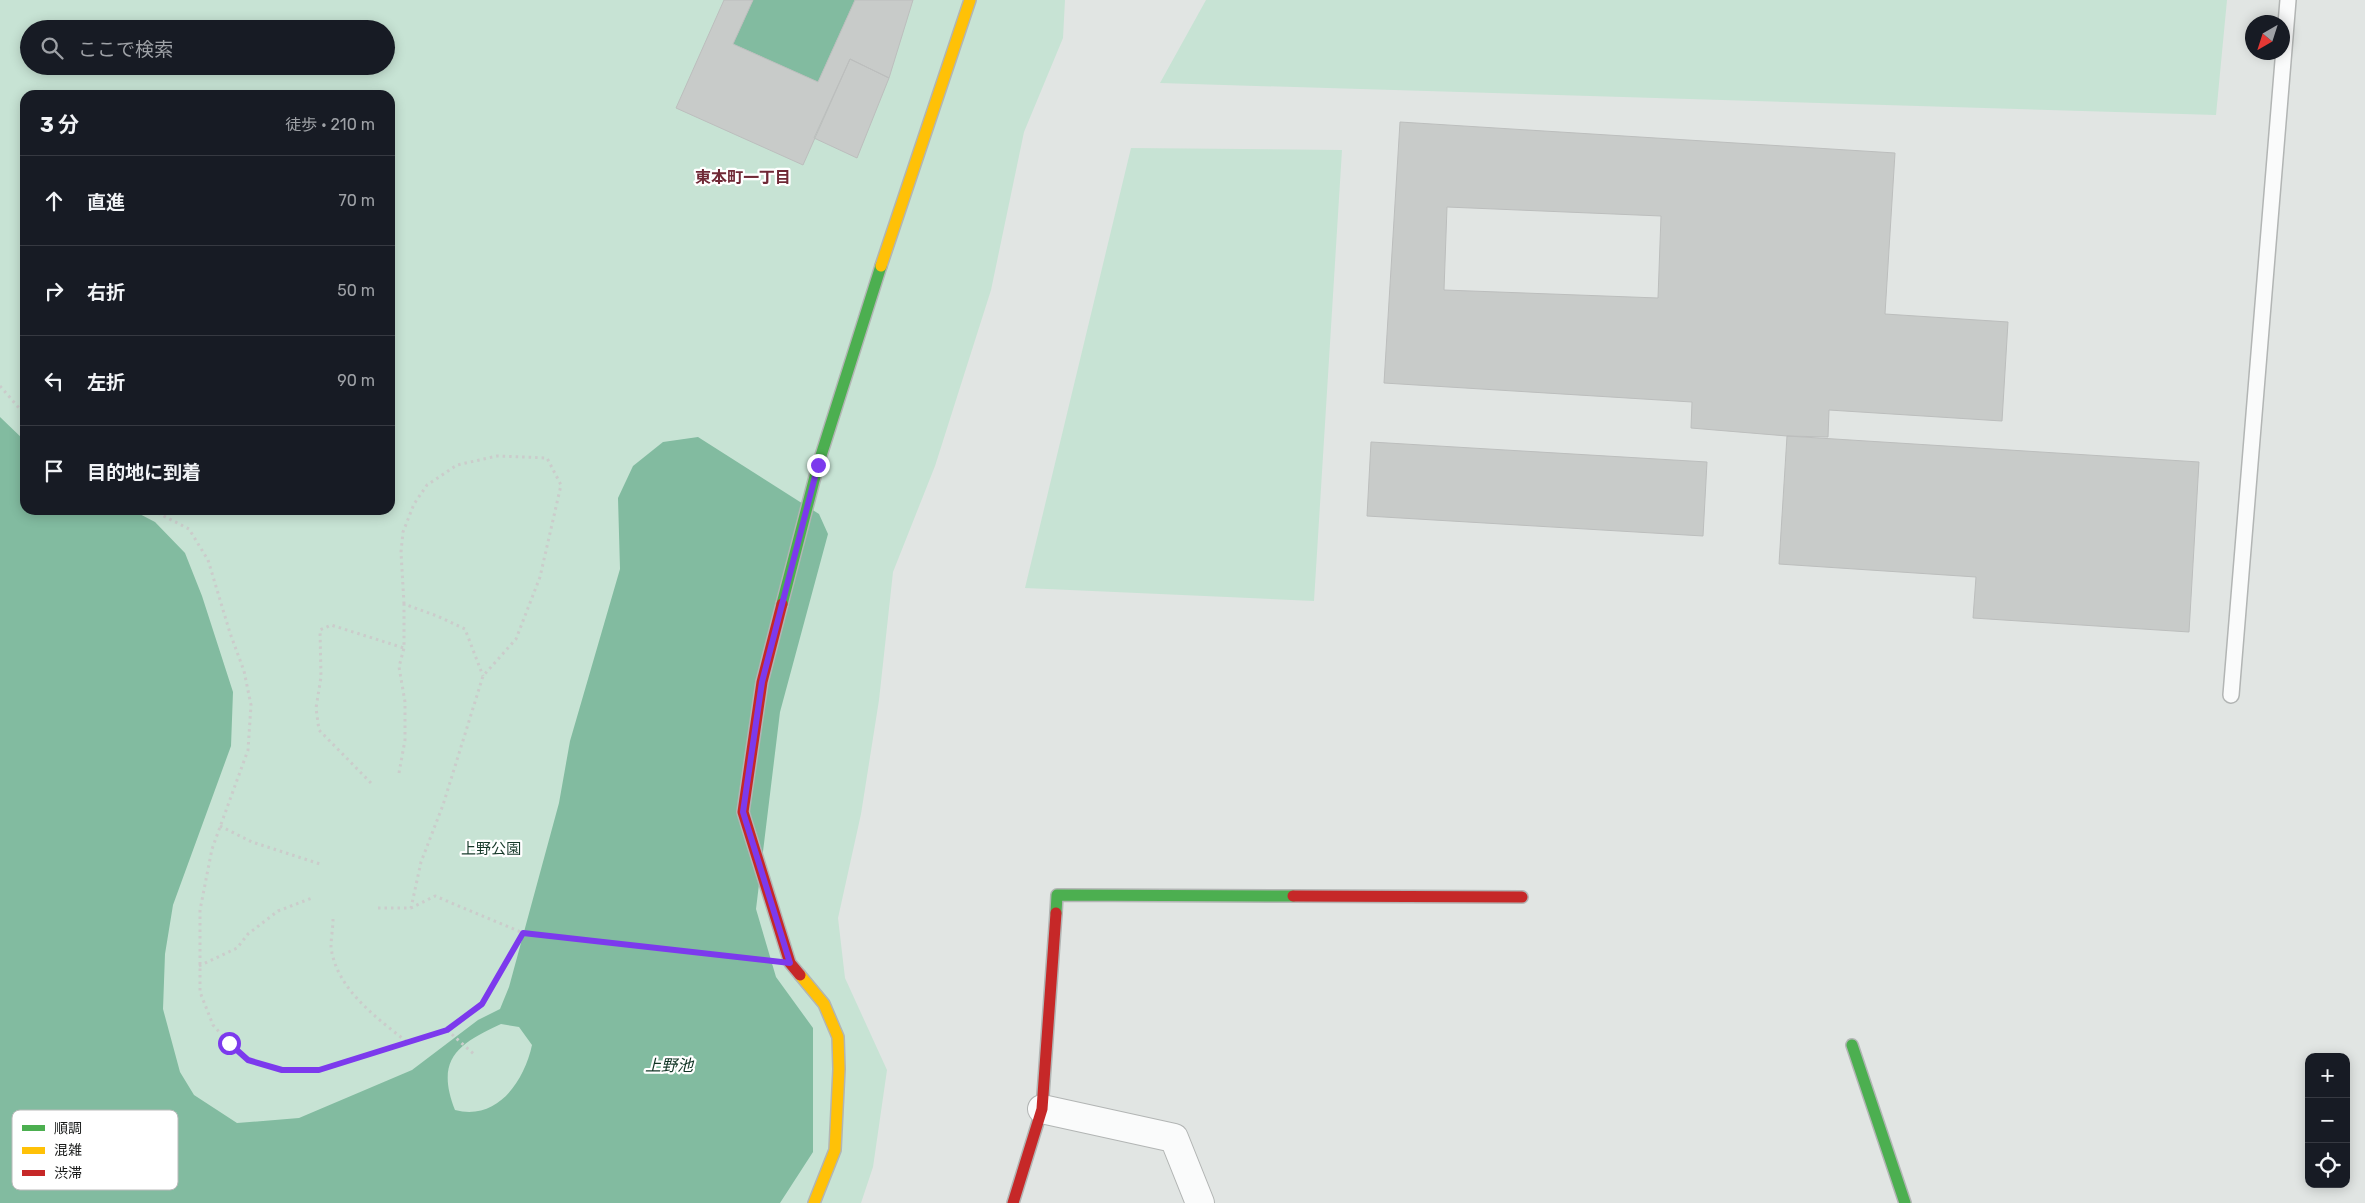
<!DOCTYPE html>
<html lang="ja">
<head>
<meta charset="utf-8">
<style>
	body { margin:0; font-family:Rubik,"Noto Sans JP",sans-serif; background:#20242c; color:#f1f3f6 }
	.controls { position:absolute; right:15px; bottom:15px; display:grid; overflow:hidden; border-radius:10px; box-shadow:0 2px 12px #0003 }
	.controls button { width:45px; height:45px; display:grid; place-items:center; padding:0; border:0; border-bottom:1px solid #363941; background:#171b24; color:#f1f3f6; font:25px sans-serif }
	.compass { position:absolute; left:2245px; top:15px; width:45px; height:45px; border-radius:50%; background:#171b24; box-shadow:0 2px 12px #0003; rotate:219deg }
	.stop { position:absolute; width:15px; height:15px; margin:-11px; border:4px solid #7c3aed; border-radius:50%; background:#fff }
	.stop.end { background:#7c3aed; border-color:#fff; box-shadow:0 1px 5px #0008 }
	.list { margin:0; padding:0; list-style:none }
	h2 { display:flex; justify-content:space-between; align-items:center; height:65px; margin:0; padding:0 20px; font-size:21px }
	h2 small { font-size:16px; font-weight:400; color:#9ea1a6 }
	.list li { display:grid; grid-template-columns:32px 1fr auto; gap:15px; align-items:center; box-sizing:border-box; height:90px; padding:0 20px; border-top:1px solid #363941 }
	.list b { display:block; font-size:19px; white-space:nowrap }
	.list em { font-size:16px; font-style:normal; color:#9ea1a6 }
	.icon { flex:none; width:28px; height:28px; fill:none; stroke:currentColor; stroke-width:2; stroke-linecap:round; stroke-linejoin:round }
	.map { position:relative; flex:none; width:2365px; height:1203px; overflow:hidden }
	.search { position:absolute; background:#171b24; box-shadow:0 2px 12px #0003; left:20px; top:20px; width:375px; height:55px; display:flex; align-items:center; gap:12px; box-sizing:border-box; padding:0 18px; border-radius:28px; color:#9ea1a6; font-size:19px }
	.panel { position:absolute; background:#171b24; box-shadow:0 2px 12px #0003; left:20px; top:90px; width:375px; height:425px; border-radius:15px }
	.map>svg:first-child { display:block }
</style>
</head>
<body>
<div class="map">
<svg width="2365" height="1203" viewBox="0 0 2365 1203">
	<rect width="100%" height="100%" fill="#e1e5e3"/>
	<!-- green -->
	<path fill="#c7e3d4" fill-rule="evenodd" d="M 0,0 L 1065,0 L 1063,38 L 1024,132 L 991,290 L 935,466 L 893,572 L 879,700 L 861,814 L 838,918 L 845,978 L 887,1070 L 873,1167 L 861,1203 L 0,1203 ZM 29,29 L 386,29 L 386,66 L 29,66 ZM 25,95 L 390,95 L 390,510 L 25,510 Z
		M 1206,0 L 2227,0 L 2216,115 L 1160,83 Z
		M 1131,148 L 1342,150 L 1314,601 L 1025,588 Z"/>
	<!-- water -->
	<path fill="#82bba0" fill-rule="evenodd" d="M 753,0 L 855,0 L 818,82 L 733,44 Z
		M 0,417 L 25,441 L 25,510 L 132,510 L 155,522 L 185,553 L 202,596 L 233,692 L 231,746 L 173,905 L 165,954 L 163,1009 L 180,1072 L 194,1095 L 237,1123 L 299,1118 L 412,1070 L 478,1020 L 500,1009 L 509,987 L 559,803 L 570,741 L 620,569 L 618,498 L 633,466 L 663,442 L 698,437 L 819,514 L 828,534 L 780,712 L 756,909 L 776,977 L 813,1028 L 813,1152 L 780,1203 L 0,1203 ZM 501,1024 L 519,1027 L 532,1045 C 524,1082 497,1121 455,1110 C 435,1059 458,1044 501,1024 Z"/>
	<!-- building -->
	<path fill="#c8cbc9" stroke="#bcbebd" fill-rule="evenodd" d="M 724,0 L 753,0 L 733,44 L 818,82 L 855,0 L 913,0 L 889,78 L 850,59 L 803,165 L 676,108 Z
		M 850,59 L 889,78 L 857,158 L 814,138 Z
		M 1400,122 L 1895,153 L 1885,314 L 2008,322 L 2002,421 L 1829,410 L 1828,437 L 1787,436 L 1691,428 L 1692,402 L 1384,383 ZM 1447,207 L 1661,216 L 1658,298 L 1444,290 Z
		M 1787,436 L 2199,462 L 2189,632 L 1973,618 L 1976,577 L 1779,564 Z
		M 1371,442 L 1707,462 L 1703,536 L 1367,516 Z"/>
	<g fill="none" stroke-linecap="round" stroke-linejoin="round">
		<!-- lane casing -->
		<g stroke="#b2b5b4" stroke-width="18">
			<path id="lane" d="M 2231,695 L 2288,0"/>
		</g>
		<!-- street casing -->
		<g stroke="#b2b5b4" stroke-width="30">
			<path id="street" d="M 1042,1109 L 1174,1138 L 1200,1203"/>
		</g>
		<!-- fast casing -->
		<g stroke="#b2b5b4" stroke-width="14">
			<path id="fast" d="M 782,604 L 818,465 L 881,266
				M 1056,913 L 1057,895 L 1293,896
				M 1852,1045 L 1905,1203"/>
		</g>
		<!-- slow casing -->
		<g stroke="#b2b5b4" stroke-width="14">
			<path id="slow" d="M 881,266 L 970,0
				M 800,975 L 824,1004 L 838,1037 L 839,1069 L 835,1150 L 814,1203"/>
		</g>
		<!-- jam casing -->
		<g stroke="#b2b5b4" stroke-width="14">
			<path id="jam" d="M 782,604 L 762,682 L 743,812 L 790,963 L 800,975
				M 1293,896 L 1522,897
				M 1013,1203 L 1042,1109 L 1056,913"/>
		</g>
		<!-- path -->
		<path stroke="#cbcccb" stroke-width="3" stroke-dasharray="2.5 4" stroke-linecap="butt" d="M 0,386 L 25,415
			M 152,510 L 189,529 L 208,560 L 230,633 L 244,671 L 251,705 L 248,750 L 212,849 L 200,910 L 200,992 L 213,1025 L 229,1043 L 248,1060 L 282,1071 L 319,1071 L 447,1030 L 482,1004 L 523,933
			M 404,604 L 401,552 L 403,532 L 414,504 L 427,485 L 457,465 L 497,456 L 547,458 L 561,485 L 540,577 L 516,639 L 483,676 L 443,805 L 421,862 L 411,908
			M 399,773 L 405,740 L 405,702 L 399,667 L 404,648 L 404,604 L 437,616 L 465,629 L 483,676
			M 371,783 L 319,730 L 316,708 L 321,677 L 320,630 L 331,625 L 404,648
			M 220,826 L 252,842 L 323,865
			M 378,908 L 411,908 L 435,896 L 523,933 L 754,959
			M 333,919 C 333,928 331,938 331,947 C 336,989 377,1018 407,1042
			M 199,966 L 237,948 L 248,934 L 278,911 L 312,898
			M 447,1030 L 476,1056"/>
		<!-- lane -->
		<use href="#lane" stroke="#fafbfb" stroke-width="15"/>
		<!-- street -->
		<use href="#street" stroke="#fafbfb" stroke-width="28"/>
		<!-- fast -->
		<use href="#fast" stroke="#4caf50" stroke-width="11"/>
		<!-- slow -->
		<use href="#slow" stroke="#ffc107" stroke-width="11"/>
		<!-- jam -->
		<use href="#jam" stroke="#c62828" stroke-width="11"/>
	</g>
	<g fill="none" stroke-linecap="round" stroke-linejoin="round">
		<!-- route -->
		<path stroke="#7c3aed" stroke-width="6" d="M 229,1043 L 248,1060 L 282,1070 L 319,1070 L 447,1030 L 482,1004 L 523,933 L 790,963 L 743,812 L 762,682 L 818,465"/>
	</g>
	<g text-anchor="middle" stroke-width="4.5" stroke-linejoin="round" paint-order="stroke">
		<!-- park labels -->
		<g font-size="15" fill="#163929" stroke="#fff">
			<text x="491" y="854">上野公園</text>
		</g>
		<!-- neighbourhood labels -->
		<g font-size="16" font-weight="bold" fill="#702936" stroke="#fff">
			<text x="743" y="183">東本町一丁目</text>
		</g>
		<!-- water labels -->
		<g font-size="16" font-style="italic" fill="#103424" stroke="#fff">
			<text x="669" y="1071">上野池</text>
		</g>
	</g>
	<!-- legend -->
	<rect x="12" y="1110" width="166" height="80" rx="8" fill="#fff" stroke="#bababa" stroke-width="1"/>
	<rect x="22" y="1125" width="23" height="6" fill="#4caf50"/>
	<rect x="22" y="1147" width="23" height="7" fill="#ffc107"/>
	<rect x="22" y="1170" width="23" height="6" fill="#c62828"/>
	<g font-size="14" fill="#181a19">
		<text x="54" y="1133">順調</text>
		<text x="54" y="1155">混雑</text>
		<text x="54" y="1178">渋滞</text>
	</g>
</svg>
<div class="controls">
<button>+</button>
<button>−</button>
<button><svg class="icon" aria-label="locate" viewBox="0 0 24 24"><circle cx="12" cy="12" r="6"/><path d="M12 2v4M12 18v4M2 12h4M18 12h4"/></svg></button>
</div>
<svg class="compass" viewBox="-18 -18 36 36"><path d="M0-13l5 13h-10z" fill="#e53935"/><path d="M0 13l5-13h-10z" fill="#9ea1a6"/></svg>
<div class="stop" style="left:229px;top:1043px"></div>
<div class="stop end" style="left:818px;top:465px"></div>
<div class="search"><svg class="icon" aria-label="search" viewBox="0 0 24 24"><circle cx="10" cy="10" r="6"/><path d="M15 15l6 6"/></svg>ここで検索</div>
<section class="panel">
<h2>3 分<small>徒歩 · 210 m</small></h2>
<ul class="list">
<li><svg class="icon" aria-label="ahead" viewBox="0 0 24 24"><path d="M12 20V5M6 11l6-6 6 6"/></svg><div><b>直進</b></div><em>70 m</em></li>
<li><svg class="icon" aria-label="right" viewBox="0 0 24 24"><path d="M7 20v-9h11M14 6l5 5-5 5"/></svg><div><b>右折</b></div><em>50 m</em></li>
<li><svg class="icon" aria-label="left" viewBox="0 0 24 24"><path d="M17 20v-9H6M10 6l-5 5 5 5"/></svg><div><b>左折</b></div><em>90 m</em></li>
<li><svg class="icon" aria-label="arrive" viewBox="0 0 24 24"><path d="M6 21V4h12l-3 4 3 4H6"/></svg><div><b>目的地に到着</b></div></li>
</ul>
</section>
</div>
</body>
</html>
